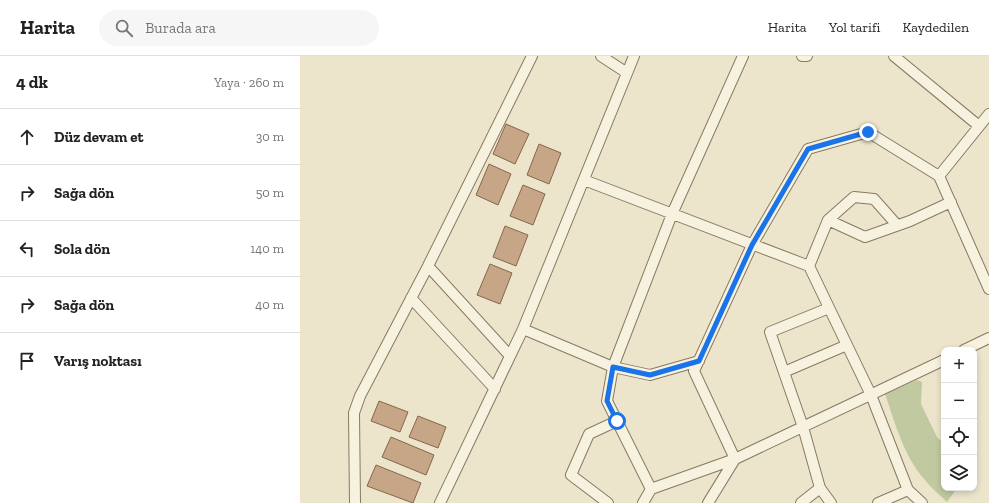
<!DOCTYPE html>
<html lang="tr">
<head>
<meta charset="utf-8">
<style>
	body { margin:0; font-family:"Zilla Slab",serif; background:#f6f6f6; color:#222 }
	.controls { position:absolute; right:12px; bottom:12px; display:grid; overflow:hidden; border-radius:8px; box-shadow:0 2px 6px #0003 }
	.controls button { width:36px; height:36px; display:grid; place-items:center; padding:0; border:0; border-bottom:1px solid #e0e0e0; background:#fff; color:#222; font:20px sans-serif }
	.stop { position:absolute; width:12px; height:12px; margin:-9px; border:3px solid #1a73e8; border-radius:50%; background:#fff }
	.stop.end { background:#1a73e8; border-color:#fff; box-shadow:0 1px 4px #0008 }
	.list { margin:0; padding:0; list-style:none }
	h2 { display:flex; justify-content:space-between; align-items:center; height:52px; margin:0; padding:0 16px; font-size:17px }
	h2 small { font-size:13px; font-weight:400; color:#767676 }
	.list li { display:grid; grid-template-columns:26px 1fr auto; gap:12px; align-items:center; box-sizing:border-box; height:56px; padding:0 16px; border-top:1px solid #e0e0e0 }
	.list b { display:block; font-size:15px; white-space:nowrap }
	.list em { font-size:13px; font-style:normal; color:#767676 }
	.icon { flex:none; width:22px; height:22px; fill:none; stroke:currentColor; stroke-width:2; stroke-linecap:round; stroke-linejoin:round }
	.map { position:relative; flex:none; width:689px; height:447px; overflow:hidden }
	header { display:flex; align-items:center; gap:24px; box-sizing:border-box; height:56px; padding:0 20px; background:#fff; border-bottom:1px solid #e0e0e0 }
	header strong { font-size:19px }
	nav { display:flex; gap:22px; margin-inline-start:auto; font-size:14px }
	.search { width:280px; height:36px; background:#f6f6f6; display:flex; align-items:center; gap:10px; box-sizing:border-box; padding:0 14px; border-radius:22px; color:#767676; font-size:15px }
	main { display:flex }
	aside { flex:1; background:#fff }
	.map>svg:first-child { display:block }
</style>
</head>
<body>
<header>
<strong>Harita</strong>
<div class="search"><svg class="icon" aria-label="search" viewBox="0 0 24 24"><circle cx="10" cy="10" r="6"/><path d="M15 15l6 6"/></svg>Burada ara</div>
<nav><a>Harita</a><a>Yol tarifi</a><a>Kaydedilen</a></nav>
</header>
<main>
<aside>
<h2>4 dk<small>Yaya · 260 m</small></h2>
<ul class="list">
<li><svg class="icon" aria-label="ahead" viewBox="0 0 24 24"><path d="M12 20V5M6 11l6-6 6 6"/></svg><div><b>Düz devam et</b></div><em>30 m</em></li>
<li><svg class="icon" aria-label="right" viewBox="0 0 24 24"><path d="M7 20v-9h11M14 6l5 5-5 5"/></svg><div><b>Sağa dön</b></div><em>50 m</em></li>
<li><svg class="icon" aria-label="left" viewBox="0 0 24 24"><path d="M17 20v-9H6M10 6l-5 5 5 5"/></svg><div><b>Sola dön</b></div><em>140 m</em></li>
<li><svg class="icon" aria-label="right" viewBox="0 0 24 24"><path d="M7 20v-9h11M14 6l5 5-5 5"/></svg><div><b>Sağa dön</b></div><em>40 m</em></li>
<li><svg class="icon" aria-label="arrive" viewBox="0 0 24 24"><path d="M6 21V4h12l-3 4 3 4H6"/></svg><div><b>Varış noktası</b></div></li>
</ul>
</aside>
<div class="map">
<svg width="689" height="447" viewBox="0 0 689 447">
	<rect width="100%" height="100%" fill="#ece5cc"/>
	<!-- green -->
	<path fill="#c1c9a0" d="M 617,324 L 622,326 L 621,348 L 637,381 L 644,388 L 644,432 L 657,432 L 647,446 C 640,439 631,432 625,424 C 604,401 595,367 585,338 Z"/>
	<!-- building -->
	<path fill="#c6a686" stroke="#856649" d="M 206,68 L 229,78 L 215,108 L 193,98 Z
		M 239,88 L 261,97 L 249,128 L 227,119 Z
		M 189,108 L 211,118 L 198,149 L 176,139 Z
		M 223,129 L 245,138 L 233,169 L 210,160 Z
		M 205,170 L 228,179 L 216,210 L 193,201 Z
		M 190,208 L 212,217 L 200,248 L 177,239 Z
		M 79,345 L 108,356 L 100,376 L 71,365 Z
		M 118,360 L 146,371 L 138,392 L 109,381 Z
		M 91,381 L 134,399 L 126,419 L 82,401 Z
		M 76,409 L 121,427 L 113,447 L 67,430 Z"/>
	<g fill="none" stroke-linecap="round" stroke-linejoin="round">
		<!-- street casing -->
		<g stroke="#887961" stroke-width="12">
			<path id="street" d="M 301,0 L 327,17
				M 502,0 L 507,0
				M 594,0 L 679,70
				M 639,120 L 689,58
				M 284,124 L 509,210 L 571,339 L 608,434 L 622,447
				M 528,164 L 554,141 L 574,143 L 597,169
				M 128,210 L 210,300
				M 509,210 L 528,164 L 565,181 L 610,165 L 651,146
				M 111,242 L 195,333
				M 529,252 L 470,276 L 503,371 L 520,432 L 531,447
				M 223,273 L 313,311 L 350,319 L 399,305
				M 664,294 L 689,282
				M 484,316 L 547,289
				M 351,433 L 307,345 L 313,311 L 372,158 L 443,0
				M 55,447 L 54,357 L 60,340 L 128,210 L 232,0
				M 140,447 L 223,273 L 334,0
				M 308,447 L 271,419 L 289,378 L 317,365
				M 343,447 L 351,433 L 435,403 L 394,315 L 452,189 L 508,93 L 568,76 L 639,120 L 689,233
				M 408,447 L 435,403 L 644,304
				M 501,447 L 520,432
				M 578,447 L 608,434"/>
		</g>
		<!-- street -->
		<use href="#street" stroke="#f7f2df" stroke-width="10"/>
	</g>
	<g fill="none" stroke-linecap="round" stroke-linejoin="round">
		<!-- route -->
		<path stroke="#1a73e8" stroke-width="5" d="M 317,365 L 307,345 L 313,311 L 350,319 L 399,305 L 452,189 L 508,93 L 568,76"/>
	</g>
</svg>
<div class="controls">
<button>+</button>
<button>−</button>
<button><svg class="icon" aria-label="locate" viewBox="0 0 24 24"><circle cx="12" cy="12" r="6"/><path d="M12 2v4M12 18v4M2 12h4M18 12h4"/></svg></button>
<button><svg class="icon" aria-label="layers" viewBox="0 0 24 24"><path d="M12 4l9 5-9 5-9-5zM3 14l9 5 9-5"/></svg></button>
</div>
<div class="stop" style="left:317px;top:365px"></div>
<div class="stop end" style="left:568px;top:76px"></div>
</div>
</main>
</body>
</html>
